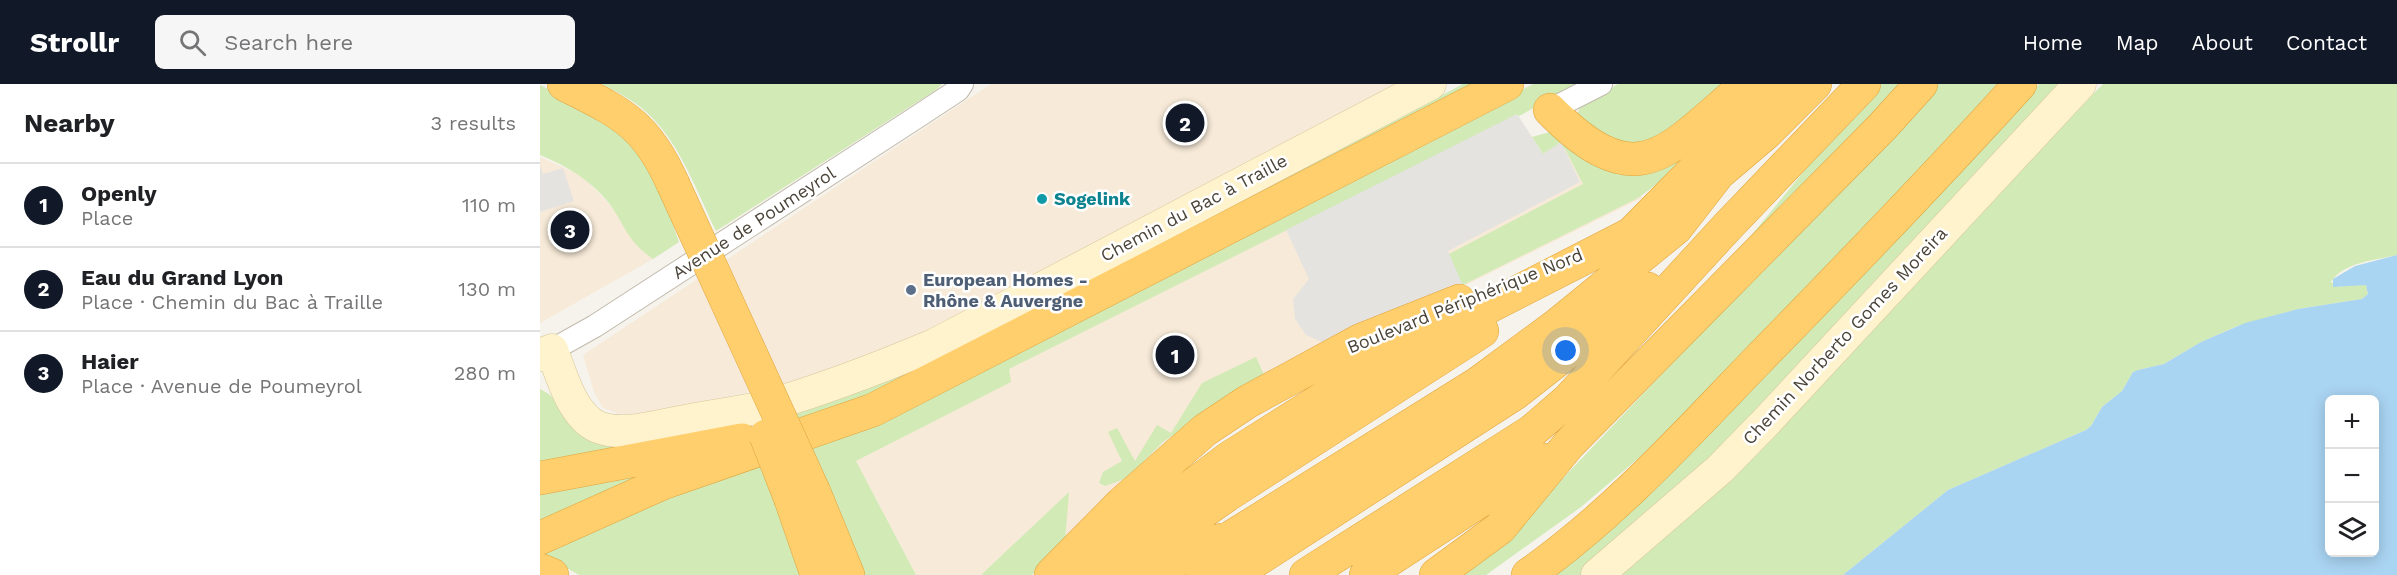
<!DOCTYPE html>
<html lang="en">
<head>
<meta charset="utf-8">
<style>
	body { margin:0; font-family:"Work Sans",sans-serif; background:#f6f6f6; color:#202124 }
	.controls { position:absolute; right:18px; bottom:18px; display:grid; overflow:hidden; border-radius:9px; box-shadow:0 3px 15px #0003 }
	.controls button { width:54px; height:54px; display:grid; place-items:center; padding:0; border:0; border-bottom:2px solid #e0e0e0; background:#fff; color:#202124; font:30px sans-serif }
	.you { position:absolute; left:1026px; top:267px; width:21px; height:21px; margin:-15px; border:4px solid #fff; border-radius:50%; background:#1a73e8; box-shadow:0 0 0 9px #1a73e833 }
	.badge { display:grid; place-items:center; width:39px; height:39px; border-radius:50%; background:#111827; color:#fff; font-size:20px; font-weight:700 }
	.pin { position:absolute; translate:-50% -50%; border:3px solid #fff; box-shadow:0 2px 6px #0006 }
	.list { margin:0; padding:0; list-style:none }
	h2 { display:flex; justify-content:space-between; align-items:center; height:78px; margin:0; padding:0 24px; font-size:26px }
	h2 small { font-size:20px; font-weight:400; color:#757577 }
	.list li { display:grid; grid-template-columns:39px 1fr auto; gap:18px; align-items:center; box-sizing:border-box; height:84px; padding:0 24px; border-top:2px solid #e0e0e0 }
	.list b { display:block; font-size:22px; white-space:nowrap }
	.list p { margin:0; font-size:20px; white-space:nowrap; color:#757577 }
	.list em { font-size:20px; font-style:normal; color:#757577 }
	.icon { flex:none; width:33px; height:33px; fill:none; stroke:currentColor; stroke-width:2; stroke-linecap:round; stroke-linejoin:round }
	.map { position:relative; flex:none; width:1857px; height:491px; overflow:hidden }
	header { display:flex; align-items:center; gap:36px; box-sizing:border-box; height:84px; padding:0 30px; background:#111827; color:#fff }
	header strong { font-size:28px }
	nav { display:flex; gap:33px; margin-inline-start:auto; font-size:21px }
	.search { width:420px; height:54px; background:#f6f6f6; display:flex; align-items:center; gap:15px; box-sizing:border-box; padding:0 21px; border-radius:9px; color:#757577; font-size:22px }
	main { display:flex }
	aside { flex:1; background:#fff }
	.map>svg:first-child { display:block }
</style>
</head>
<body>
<header>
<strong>Strollr</strong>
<div class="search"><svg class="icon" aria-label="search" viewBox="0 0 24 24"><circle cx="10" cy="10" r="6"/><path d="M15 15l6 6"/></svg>Search here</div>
<nav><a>Home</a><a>Map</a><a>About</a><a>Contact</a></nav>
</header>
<main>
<aside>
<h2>Nearby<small>3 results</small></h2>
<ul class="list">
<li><span class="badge">1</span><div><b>Openly</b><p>Place</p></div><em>110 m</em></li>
<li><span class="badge">2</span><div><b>Eau du Grand Lyon</b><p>Place · Chemin du Bac à Traille</p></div><em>130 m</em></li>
<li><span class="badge">3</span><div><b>Haier</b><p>Place · Avenue de Poumeyrol</p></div><em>280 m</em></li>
</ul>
</aside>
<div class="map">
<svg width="1857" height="491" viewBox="0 0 1857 491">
	<rect width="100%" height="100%" fill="#f6f3ec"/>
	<!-- commercial -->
	<path fill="#f7ead8" d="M 451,0 L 865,0 L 386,248 L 320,278 L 219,306 L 128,326 L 101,331 L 79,330 L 63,324 L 54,308 L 43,271 Z
		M 977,30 L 1003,70 L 1021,58 L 1093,86 L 1102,114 L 928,200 L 826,240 L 525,457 L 528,409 L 441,491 L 376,491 L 316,377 L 470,298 L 469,285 Z
		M 0,73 L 43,92 L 68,119 L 113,175 L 0,239 Z"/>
	<!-- green -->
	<path fill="#d2eab5" d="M 62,0 L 402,0 L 396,6 L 176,147 C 156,106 140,58 105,27 C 93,16 77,8 62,0 Z
		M 923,0 L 946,0 L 317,317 L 253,336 L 251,332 L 313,309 L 488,230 Z
		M 993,0 L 1037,0 L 979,32 L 977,31 L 469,285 L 471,298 L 316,377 L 376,491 L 316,491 L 265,362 L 365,326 L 482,268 Z
		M 1078,0 L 1194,0 L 1127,55 L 1083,68 L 1037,31 L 1040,23 Z
		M 1222,0 L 1130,90 L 1098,114 L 913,206 L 907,171 L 1043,100 L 1025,65 L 1005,73 L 992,53 L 1010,48 L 1060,82 Z
		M 1341,0 L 1367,0 L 1170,202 L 1278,70 Z
		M 1397,0 L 1464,0 L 1234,241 L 1101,372 L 1041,423 L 946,491 L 912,491 L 971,449 Z
		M 1499,0 L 1521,0 L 1166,386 L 1041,491 L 1012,491 Z
		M 1563,0 L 1857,0 L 1857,171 C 1837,176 1803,178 1791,198 L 1798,203 L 1815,200 L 1826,201 L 1828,210 L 1822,215 L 1758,225 L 1695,243 L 1661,258 L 1624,280 L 1598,286 L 1593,288 L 1582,307 L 1562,323 L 1551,342 L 1546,346 L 1408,406 L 1303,491 L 1073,491 L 1198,380 Z
		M 0,1 L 68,34 L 113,82 L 139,158 L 113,175 C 84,154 87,143 68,118 C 49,95 27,82 0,71 Z
		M 716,273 L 724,291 L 623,358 L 587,394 L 565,402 L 559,399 L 563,388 L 582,377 L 568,348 L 577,344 L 595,377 L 617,341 L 631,349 L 662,299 Z
		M 0,305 L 9,310 L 59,359 L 77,364 L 0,384 Z
		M 173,366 L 0,443 L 0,402 Z
		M 227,378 L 268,491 L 39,491 L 0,469 L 91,421 Z
		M 529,408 L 525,457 L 492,491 L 441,491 Z"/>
	<!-- parking -->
	<path fill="#e5e3e0" d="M 977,30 L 1003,70 L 1021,58 L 1040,98 L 908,167 L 923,202 L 787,260 L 766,251 L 755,235 L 753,215 L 769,195 L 746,146 Z
		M 0,81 L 3,90 L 23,84 L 34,117 L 0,128 Z"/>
	<!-- water -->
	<path fill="#a9d4f2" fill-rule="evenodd" d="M 1857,171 L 1857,491 L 1303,491 L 1408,406 L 1546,346 L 1551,342 L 1562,323 L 1582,307 L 1593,288 L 1598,286 L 1624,280 L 1661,258 L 1705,239 L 1758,225 L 1822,215 L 1828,210 L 1826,201 L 1793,203 L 1793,195 L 1815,182 ZM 1790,316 L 1834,316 L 1834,468 L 1790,468 Z"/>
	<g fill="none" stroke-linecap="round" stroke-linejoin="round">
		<!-- street casing -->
		<g stroke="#c2bbae" stroke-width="24">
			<path id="street" d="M 1010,26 L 1061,0
				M 12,266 L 55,242 L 377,33 L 418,6 L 422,0"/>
		</g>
		<!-- secondary casing -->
		<g stroke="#d6c79b" stroke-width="33">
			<path id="secondary" d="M 0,271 L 12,266 C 21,290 32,332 58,343 C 83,353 116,342 140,338 C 168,332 198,329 226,322 C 283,306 339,284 394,261 L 890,0
				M 1057,491 L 1180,385 L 1226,338 L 1540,0"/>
		</g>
		<!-- highway casing -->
		<g stroke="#e0a43c" stroke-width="34">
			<path id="highway" d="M 24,0 C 81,29 106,39 133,100
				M 1010,26 C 1100,117 1128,65 1207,0
				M 1173,94 L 1226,49 L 1275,0
				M 0,394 L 202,356
				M 274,408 L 308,491
				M 251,416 L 277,491
				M 0,454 L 123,399 L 333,326 L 967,0
				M 0,486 L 12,491
				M 701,486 L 974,310 L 1108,205
				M 511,491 L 581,420 L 665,346 L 707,318 L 821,256 L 919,217
				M 542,491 L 616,429 L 689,374 L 839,279 L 1091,150 L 1239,0
				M 573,491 L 687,411 L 942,247
				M 612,491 L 664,460 L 690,454 L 937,300 L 1017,241 L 1136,144 L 1178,90
				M 662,491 L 717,457
				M 766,491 L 992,347 L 1028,316 L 1187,143 L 1324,0
				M 826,491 L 1003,376
				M 896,491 L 960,444 L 1029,360 L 1343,42 L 1381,0
				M 988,491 C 1072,432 1143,354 1214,280 C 1304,188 1393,96 1480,0"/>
		</g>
		<!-- street -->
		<use href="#street" stroke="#fff" stroke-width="22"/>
		<!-- secondary -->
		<use href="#secondary" stroke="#fff3cd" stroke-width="32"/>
		<!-- highway -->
		<use href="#highway" stroke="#ffcf6e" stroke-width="33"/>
		<!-- highway-bridge casing -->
		<g stroke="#e0a43c" stroke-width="34" stroke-linecap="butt">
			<path id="highway-bridge" d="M 133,100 L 274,408
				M 226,352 L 251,416"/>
		</g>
		<!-- highway-bridge -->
		<use href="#highway-bridge" stroke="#ffcf6e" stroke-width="33"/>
	</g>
	<!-- markers -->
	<circle fill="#0f9aa8" stroke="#fff" stroke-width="2" cx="502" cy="115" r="6"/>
	<circle fill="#5c6f8a" stroke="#fff" stroke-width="2" cx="371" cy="206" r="6"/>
	<g text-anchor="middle" stroke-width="5" stroke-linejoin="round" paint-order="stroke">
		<!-- culture labels -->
		<g font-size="18" font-weight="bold" fill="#0d838f" stroke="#fff" text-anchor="start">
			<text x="514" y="121">Sogelink</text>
		</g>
		<!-- street labels -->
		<g font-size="18" fill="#4b4439" stroke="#fff">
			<text transform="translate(654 124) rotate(-28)" y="6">Chemin du Bac à Traille</text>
			<text transform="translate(214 139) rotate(-33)" y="6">Avenue de Poumeyrol</text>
			<text transform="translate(925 217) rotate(-22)" y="6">Boulevard Périphérique Nord</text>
			<text transform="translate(1305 252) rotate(-47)" y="6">Chemin Norberto Gomes Moreira</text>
		</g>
		<!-- service labels -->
		<g font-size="18" font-weight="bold" fill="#4e5e75" stroke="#fff" text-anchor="start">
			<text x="383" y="202">European Homes -<tspan x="383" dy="21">Rhône &amp; Auvergne</tspan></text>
		</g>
	</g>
</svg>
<div class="controls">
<button>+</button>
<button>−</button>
<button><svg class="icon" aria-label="layers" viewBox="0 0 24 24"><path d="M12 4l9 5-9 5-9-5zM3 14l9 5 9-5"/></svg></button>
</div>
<div class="you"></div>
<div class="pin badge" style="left:635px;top:271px">1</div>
<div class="pin badge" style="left:645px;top:39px">2</div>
<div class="pin badge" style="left:30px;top:146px">3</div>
</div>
</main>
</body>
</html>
